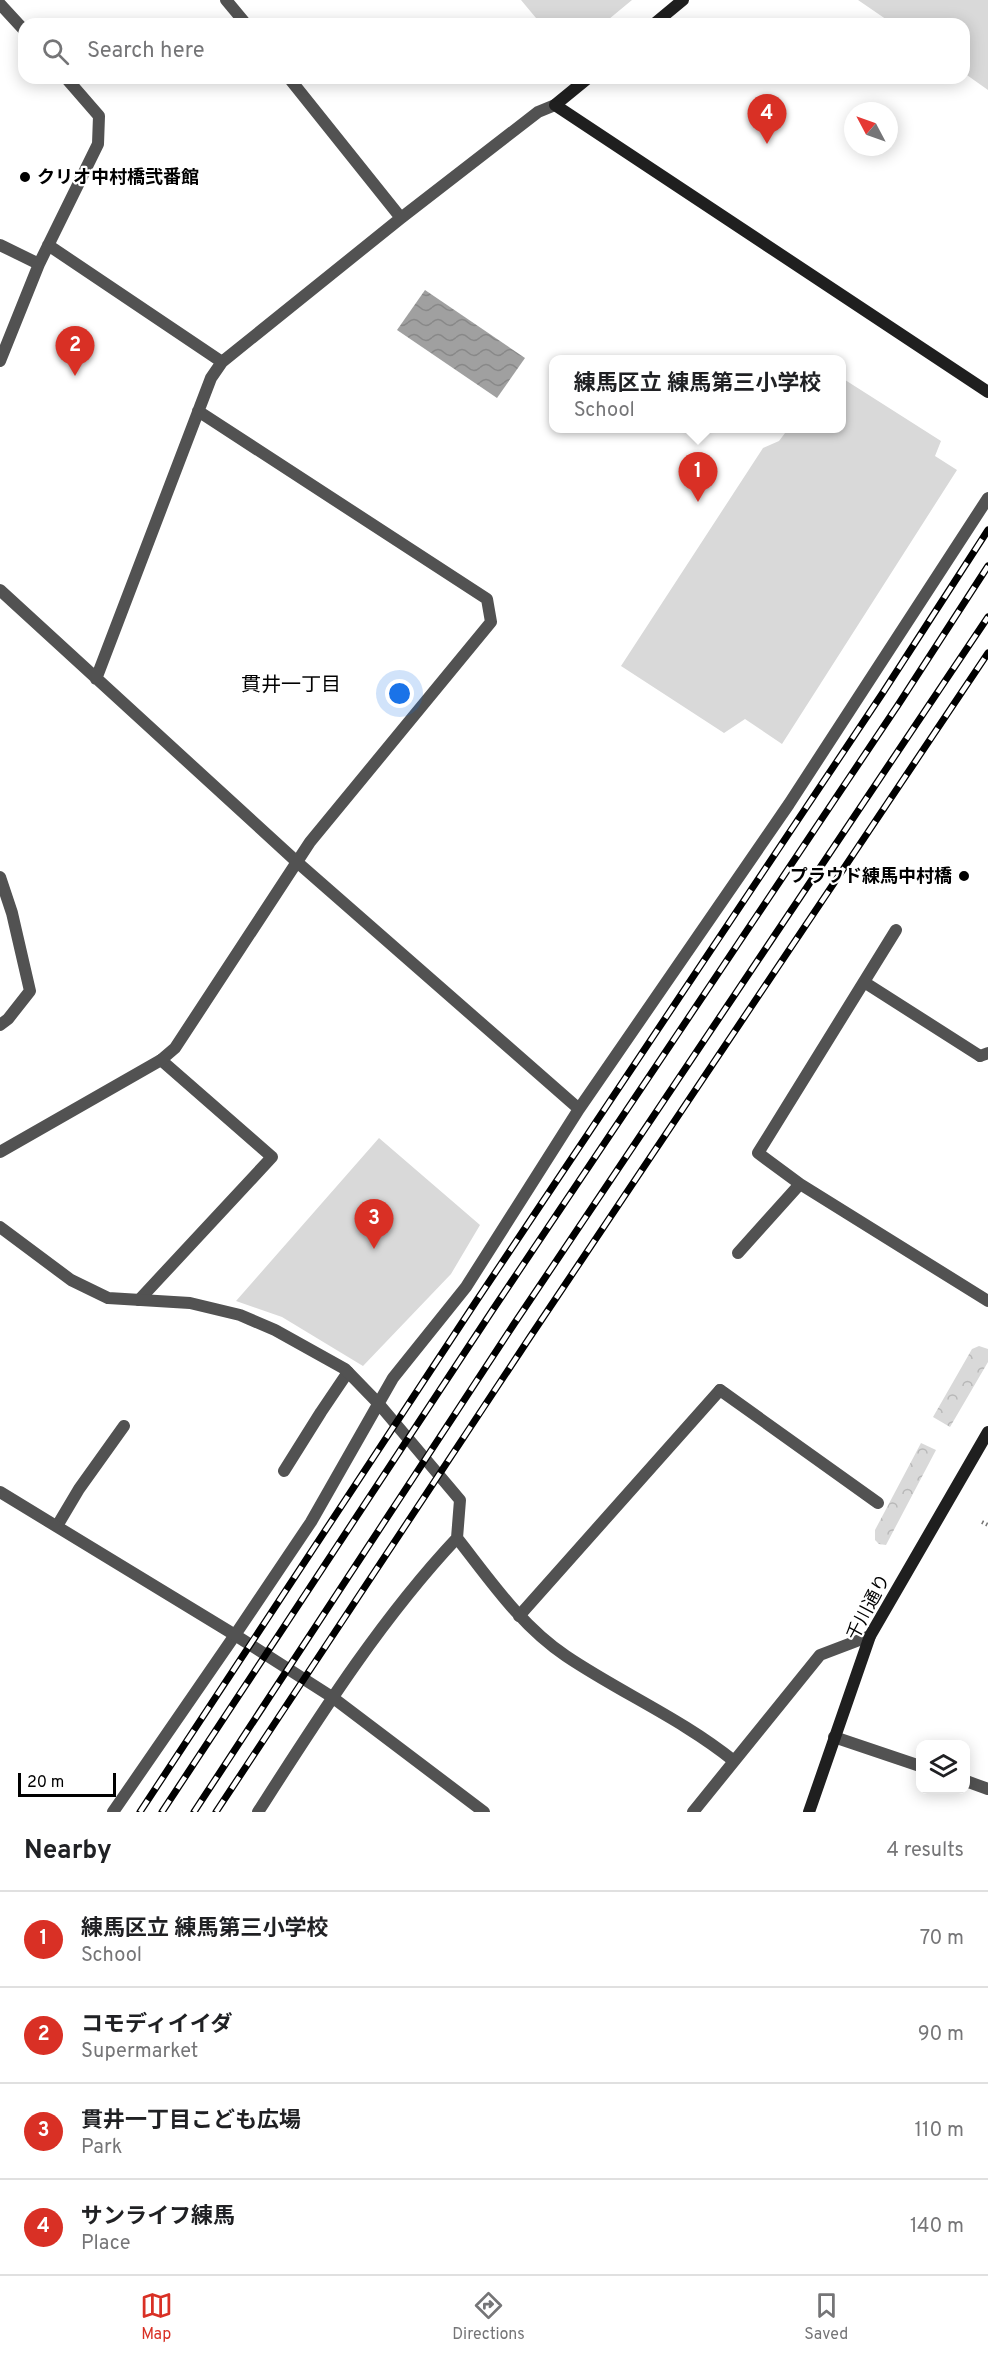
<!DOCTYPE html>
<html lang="en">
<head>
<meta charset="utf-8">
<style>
	body { margin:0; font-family:Overpass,"Noto Sans JP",sans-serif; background:#f6f6f6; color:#202124 }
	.controls { position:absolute; right:18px; bottom:18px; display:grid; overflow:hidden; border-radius:12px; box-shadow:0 3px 15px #0003 }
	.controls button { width:54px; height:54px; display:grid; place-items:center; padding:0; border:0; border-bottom:2px solid #e0e0e0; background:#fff; color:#202124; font:30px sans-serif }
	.compass { position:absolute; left:844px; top:102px; width:54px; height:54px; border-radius:50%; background:#fff; box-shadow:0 3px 15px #0003; rotate:311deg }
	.scale { position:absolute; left:18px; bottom:15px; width:98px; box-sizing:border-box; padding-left:6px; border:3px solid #000; border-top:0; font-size:16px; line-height:21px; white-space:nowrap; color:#000; -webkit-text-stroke:4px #fff; paint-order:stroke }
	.you { position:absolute; left:400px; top:694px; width:21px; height:21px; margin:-15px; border:4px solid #fff; border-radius:50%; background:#1a73e8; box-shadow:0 0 0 9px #1a73e833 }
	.badge { display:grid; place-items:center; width:39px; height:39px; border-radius:50%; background:#d93025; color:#fff; font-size:20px; font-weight:700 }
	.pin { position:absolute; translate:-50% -50px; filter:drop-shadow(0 2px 3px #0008) }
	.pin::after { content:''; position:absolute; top:32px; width:21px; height:18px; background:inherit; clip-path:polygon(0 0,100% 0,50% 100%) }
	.popup { position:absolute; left:549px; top:355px; width:297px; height:78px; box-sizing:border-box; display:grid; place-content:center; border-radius:12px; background:#fff; filter:drop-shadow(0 2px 4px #0005); font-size:20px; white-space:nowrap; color:#757577 }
	.popup b { font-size:22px; color:#202124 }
	.popup::after { content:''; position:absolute; left:50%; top:100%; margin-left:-12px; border:12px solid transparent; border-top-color:#fff }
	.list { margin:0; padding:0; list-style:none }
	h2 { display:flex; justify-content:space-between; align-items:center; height:78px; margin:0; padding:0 24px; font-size:26px }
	h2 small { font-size:20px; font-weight:400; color:#757577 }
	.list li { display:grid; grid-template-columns:39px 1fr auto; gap:18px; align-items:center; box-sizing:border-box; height:96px; padding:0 24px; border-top:2px solid #e0e0e0 }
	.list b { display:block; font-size:22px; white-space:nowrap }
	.list p { margin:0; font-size:20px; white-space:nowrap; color:#757577 }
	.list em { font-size:20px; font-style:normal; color:#757577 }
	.icon { flex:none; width:33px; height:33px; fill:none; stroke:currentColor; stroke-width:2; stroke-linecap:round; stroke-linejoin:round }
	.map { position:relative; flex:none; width:988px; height:1812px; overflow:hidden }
	.search { position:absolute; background:#fff; box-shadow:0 3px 15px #0003; left:18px; right:18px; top:18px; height:66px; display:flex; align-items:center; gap:15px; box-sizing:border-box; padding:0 21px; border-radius:18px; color:#757577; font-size:22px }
	.sheet { height:462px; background:#fff }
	nav { display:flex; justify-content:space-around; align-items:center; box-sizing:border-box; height:84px; border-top:2px solid #e0e0e0; background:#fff; font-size:16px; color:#757577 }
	nav a { display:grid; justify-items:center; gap:3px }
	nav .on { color:#d93025 }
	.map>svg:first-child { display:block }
</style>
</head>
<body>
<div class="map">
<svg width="988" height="1812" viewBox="0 0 988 1812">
	<defs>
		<pattern id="forest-crowns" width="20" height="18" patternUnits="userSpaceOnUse" patternTransform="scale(1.5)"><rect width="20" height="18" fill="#d9d9d9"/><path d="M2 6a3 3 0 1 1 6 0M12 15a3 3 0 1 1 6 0" fill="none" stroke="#b8b8b8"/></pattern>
		<pattern id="water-waves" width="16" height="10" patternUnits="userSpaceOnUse" patternTransform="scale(1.5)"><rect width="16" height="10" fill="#a0a0a0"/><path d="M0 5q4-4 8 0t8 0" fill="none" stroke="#888"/></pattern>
	</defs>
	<rect width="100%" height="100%" fill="#fff"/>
	<!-- green -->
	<path fill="#d9d9d9" d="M 521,0 L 632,0 L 603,24 L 541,24 Z
		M 858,0 L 988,0 L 988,90 L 964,73 L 964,24 L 893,24 Z
		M 842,378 L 941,441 L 935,456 L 957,470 L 782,744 L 745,719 L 724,733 L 621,666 L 763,448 L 779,441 L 788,429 L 842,428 Z
		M 379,1138 L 480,1225 L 451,1274 L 363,1366 L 282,1317 L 236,1301 Z"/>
	<!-- forest -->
	<path fill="url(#forest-crowns)" d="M 979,1346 L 988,1349 L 988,1362 L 950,1427 L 933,1417 L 972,1349 Z
		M 921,1443 L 936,1450 L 886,1545 L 879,1544 L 875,1540 L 875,1530 Z"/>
	<!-- water -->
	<path fill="url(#water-waves)" d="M 425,290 L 525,358 L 497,398 L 397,330 Z"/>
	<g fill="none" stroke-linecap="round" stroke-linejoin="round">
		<!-- path -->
		<path stroke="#747474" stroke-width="4" stroke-dasharray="1.5 3" stroke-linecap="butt" d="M 982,1522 L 988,1525"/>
		<!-- lane -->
		<path stroke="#525252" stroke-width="12" d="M 896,930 L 758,1153 L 800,1184 L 988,1301
			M 864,982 L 980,1056
			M 738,1253 L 800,1184
			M 139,1300 L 272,1157 L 161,1060
			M 284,1471 L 321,1412 L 348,1372
			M 57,1526 L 79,1489 L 124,1426
			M 519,1616 L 720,1390
			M 113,1812 L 235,1635"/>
		<!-- street -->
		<path stroke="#525252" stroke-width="12" d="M 226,0 L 246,24
			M 0,4 L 24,30
			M 289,78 L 401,218
			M 0,245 L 39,264
			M 48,245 L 222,362
			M 0,361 L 39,264 L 98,144 L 99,116 L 66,78
			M 0,590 L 297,862 L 579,1109
			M 96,679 L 211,378 L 222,362 L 401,218 L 538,112 L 555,105
			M 0,877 L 12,913 L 30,991 L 8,1019 L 0,1025
			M 980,1056 L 988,1053
			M 0,1152 L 161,1060 L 175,1048 L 310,842 L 491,622 L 487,599 L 198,411
			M 0,1227 L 71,1280 L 108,1298 L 190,1303 L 240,1315 L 275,1330 L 345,1369 L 378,1403 L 460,1500 L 457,1538 C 490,1580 521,1626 566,1656 C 621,1693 682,1719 734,1761
			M 720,1390 L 878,1503
			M 0,1492 L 235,1635 L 332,1697 L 484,1812
			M 235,1635 L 311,1522 L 393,1378 L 466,1287 L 579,1109 L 789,804 L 988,498
			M 834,1737 L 920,1766
			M 966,1781 L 988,1789
			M 258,1812 C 319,1717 380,1620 457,1538
			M 693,1812 L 820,1655 L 870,1636"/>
		<!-- secondary -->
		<path stroke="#1f1f1f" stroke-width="12" d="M 654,24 L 683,0
			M 588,78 L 555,105 L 988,392
			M 809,1812 L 870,1636 L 988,1432"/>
		<!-- rail casing -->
		<g stroke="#000" stroke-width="7">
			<path id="rail" d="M 140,1812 L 477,1300 L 882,694 L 988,530
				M 162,1812 L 492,1311 L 898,705 L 988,566
				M 194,1812 L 514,1324 L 988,617
				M 216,1812 L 530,1337 L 988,653"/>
		</g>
		<!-- rail -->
		<use href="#rail" stroke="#fff" stroke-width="4.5" stroke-dasharray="14" stroke-linecap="butt"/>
	</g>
	<!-- markers -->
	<g fill="#000" stroke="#fff" stroke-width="2">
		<circle cx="25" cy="177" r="6"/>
		<circle cx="964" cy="876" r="6"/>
	</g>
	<g text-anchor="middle" stroke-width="4.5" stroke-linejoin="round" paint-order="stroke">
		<!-- poi labels -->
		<g font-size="18" font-weight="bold" fill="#000" stroke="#fff" text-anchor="start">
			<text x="37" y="183">クリオ中村橋弐番館</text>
			<text x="952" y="882" text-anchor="end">プラウド練馬中村橋</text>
		</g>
		<!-- street labels -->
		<g font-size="18" fill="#000" stroke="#fff">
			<text transform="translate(868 1607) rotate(-62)" y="6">千川通り</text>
		</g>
		<!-- neighbourhood labels -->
		<g font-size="20" fill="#000" stroke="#fff">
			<text x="291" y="691">貫井一丁目</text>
		</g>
	</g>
</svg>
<div class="controls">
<button><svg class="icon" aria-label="layers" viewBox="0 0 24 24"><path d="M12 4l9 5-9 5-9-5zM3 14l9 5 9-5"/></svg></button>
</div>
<svg class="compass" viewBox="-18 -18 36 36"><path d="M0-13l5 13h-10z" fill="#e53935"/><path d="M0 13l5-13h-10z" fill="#757577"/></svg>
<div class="scale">20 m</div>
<div class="you"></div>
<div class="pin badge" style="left:698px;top:502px">1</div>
<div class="popup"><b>練馬区立 練馬第三小学校</b>School</div>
<div class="pin badge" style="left:75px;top:376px">2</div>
<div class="pin badge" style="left:374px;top:1249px">3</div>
<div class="pin badge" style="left:767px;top:144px">4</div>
<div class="search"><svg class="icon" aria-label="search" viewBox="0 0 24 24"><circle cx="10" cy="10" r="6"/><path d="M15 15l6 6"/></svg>Search here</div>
</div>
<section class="sheet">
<h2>Nearby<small>4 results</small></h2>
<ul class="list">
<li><span class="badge">1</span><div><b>練馬区立 練馬第三小学校</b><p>School</p></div><em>70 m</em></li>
<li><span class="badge">2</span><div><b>コモディイイダ</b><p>Supermarket</p></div><em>90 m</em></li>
<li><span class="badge">3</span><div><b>貫井一丁目こども広場</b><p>Park</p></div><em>110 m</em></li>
<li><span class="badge">4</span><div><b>サンライフ練馬</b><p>Place</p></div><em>140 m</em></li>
</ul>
</section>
<nav>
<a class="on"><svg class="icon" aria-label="map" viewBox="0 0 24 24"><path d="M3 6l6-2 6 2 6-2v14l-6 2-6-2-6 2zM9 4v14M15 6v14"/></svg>Map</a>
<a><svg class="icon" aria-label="directions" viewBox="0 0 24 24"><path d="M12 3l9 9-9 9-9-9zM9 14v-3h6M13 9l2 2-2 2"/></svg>Directions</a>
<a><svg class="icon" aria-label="saved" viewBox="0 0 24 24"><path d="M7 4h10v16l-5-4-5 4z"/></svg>Saved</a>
</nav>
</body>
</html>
